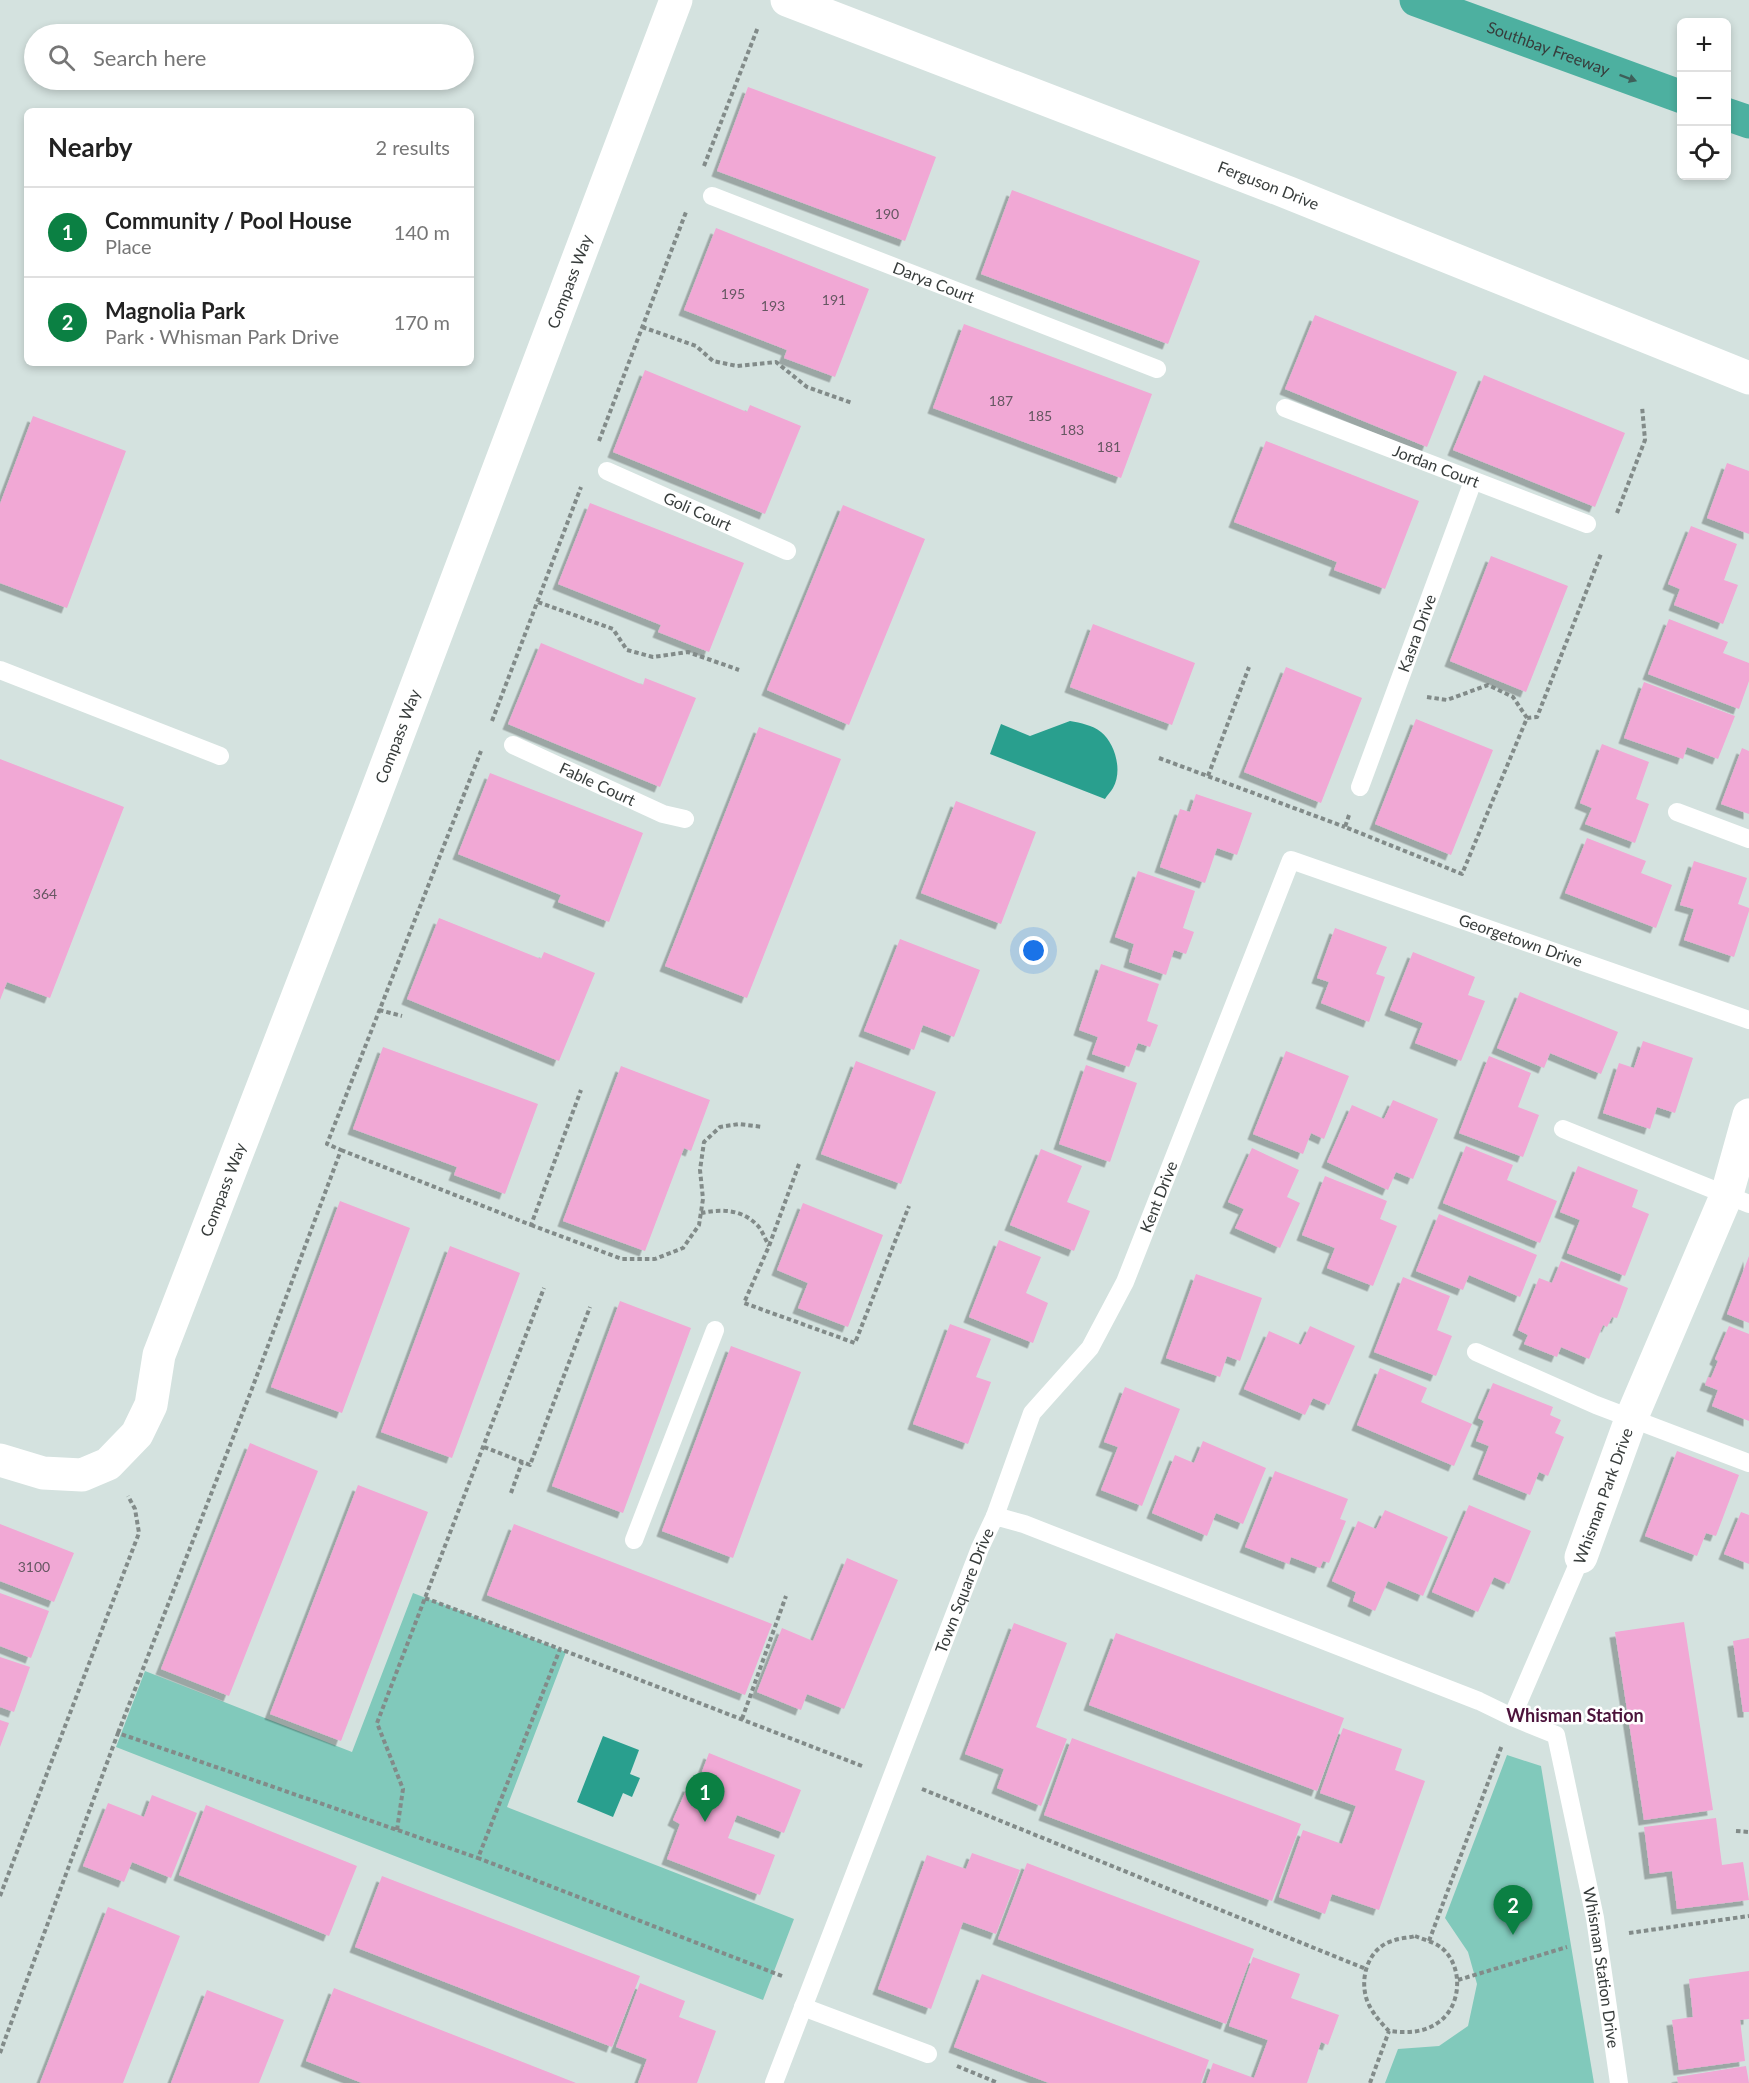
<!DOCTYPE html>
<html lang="en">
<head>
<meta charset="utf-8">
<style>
	body { margin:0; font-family:Lato,sans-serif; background:#f6f6f6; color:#222 }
	.controls { position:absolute; right:18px; top:18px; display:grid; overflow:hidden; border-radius:9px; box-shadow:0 3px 9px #0003 }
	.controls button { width:54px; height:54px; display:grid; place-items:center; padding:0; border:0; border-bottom:2px solid #e0e0e0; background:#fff; color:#222; font:30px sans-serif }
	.you { position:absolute; left:1034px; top:951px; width:21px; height:21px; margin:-15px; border:4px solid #fff; border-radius:50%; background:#1a73e8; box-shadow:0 0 0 9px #1a73e833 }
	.badge { display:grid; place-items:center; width:39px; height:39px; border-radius:50%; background:#0b8043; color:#fff; font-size:20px; font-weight:700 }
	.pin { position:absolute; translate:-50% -50px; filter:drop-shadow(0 2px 3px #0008) }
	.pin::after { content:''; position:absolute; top:32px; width:21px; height:18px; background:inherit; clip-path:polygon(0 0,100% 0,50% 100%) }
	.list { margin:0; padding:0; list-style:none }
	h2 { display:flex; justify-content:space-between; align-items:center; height:78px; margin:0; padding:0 24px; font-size:26px }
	h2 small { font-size:20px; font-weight:400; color:#767676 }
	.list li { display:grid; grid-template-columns:39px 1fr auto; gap:18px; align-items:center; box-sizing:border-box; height:90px; padding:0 24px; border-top:2px solid #e0e0e0 }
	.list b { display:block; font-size:22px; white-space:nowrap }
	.list p { margin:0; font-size:20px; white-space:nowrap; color:#767676 }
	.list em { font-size:20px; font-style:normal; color:#767676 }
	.icon { flex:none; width:33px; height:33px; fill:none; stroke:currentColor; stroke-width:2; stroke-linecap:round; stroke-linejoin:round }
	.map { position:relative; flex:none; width:1749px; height:2083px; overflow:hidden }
	.search { position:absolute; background:#fff; box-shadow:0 3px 9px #0003; left:24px; top:24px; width:450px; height:66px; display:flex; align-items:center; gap:15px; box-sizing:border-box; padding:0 21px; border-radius:33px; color:#767676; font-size:22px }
	.panel { position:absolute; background:#fff; box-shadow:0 3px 9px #0003; left:24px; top:108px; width:450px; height:258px; border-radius:9px }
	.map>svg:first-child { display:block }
</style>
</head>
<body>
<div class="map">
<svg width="1749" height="2083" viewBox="0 0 1749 2083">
	<defs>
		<filter id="shadow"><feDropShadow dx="-5.5" dy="5.5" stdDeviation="0" flood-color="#0004"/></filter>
	</defs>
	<rect width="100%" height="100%" fill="#d4e2df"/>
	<!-- green -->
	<path fill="#81c9bb" d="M 413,1593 L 566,1652 L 507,1807 L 794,1919 L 763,2000 L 116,1747 L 145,1671 L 352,1752 Z
		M 1507,1755 L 1541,1766 L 1594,2083 L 1385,2083 L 1398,2049 L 1439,2046 L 1468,2026 L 1477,1984 L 1468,1952 L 1445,1918 Z"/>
	<!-- water -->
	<path fill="#299f8e" d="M 1070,721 C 1081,723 1092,725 1101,732 C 1115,743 1123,771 1113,788 C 1111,792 1107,795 1105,799 L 990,754 L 1001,724 L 1030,736 Z
		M 603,1736 L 639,1750 L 630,1774 L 640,1778 L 632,1797 L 623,1793 L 613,1817 L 577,1802 Z"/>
	<!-- building -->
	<path fill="#f1a8d5" filter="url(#shadow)" d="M 748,87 L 936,157 L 905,241 L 717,171 Z
		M 1012,190 L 1200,261 L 1168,344 L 981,274 Z
		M 716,228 L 869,289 L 835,377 L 784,358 L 787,350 L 684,310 Z
		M 1315,315 L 1457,372 L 1427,447 L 1285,389 Z
		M 964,324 L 1152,394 L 1121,478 L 933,408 Z
		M 645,370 L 747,412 L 750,405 L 801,426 L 765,514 L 613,452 Z
		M 1484,375 L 1625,433 L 1595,507 L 1453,450 Z
		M 33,416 L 126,451 L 67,608 L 0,583 L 0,504 Z
		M 1266,441 L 1419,501 L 1385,589 L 1334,570 L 1337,562 L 1234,522 Z
		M 1727,463 L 1749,471 L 1749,534 L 1707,518 Z
		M 590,503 L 744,563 L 709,652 L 658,632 L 661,625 L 558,584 Z
		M 843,505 L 925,539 L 849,725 L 767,690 Z
		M 1691,526 L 1737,544 L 1724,580 L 1738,585 L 1723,624 L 1674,605 L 1680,589 L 1668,584 Z
		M 1491,556 L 1568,586 L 1526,692 L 1450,661 Z
		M 1669,619 L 1728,642 L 1723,653 L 1749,663 L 1749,681 L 1739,709 L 1648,674 Z
		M 1093,624 L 1195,663 L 1172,725 L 1070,687 Z
		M 541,643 L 643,685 L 645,678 L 696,698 L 660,787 L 508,724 Z
		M 1286,667 L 1362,698 L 1321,803 L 1244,772 Z
		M 1644,682 L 1735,716 L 1718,759 L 1687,747 L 1683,759 L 1624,738 Z
		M 1416,719 L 1493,750 L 1451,855 L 1375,824 Z
		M 759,727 L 841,759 L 747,998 L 665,966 Z
		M 1602,744 L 1649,762 L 1636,799 L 1649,804 L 1635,843 L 1585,824 L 1592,808 L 1580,803 Z
		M 1742,748 L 1749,751 L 1749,814 L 1721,804 Z
		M 0,759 L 124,807 L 50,998 L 7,982 L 0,1000 Z
		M 490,773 L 643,833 L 609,922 L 558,902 L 561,895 L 458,854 Z
		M 1196,794 L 1252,813 L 1237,855 L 1217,848 L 1205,883 L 1160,867 L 1180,809 L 1190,812 Z
		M 956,801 L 1036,832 L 1001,924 L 921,893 Z
		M 1587,838 L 1646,861 L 1641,873 L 1672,885 L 1656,928 L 1565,893 Z
		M 1694,861 L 1747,878 L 1738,904 L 1749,908 L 1749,911 L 1734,957 L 1684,940 L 1694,909 L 1680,905 Z
		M 1138,871 L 1195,891 L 1183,928 L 1194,932 L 1186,954 L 1174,950 L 1166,975 L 1129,962 L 1134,944 L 1115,937 Z
		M 439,918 L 541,959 L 544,952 L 595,973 L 559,1061 L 407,999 Z
		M 1335,928 L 1387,947 L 1376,974 L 1385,977 L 1369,1022 L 1321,1003 L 1329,982 L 1317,978 Z
		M 900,939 L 980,970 L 954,1037 L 923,1025 L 914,1050 L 864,1031 Z
		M 1413,952 L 1475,977 L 1468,995 L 1485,1001 L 1461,1061 L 1415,1043 L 1423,1023 L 1390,1010 Z
		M 1101,964 L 1159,984 L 1147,1021 L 1158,1025 L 1150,1047 L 1138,1043 L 1129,1067 L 1092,1054 L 1098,1037 L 1079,1030 Z
		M 1520,992 L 1618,1032 L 1601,1074 L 1550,1053 L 1544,1068 L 1497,1048 Z
		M 1643,1041 L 1693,1058 L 1675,1113 L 1657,1107 L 1650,1129 L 1603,1113 L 1619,1063 L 1634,1068 Z
		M 383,1047 L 538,1104 L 505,1194 L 454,1175 L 457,1167 L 353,1129 Z
		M 1286,1051 L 1349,1076 L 1324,1139 L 1311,1133 L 1303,1154 L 1253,1134 Z
		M 1489,1056 L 1531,1073 L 1518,1107 L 1539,1115 L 1523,1157 L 1459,1133 Z
		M 856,1061 L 936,1092 L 901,1184 L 821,1154 Z
		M 1086,1065 L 1137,1083 L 1110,1162 L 1059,1144 Z
		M 621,1066 L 710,1100 L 691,1151 L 684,1148 L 645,1251 L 563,1221 Z
		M 1393,1100 L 1438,1119 L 1413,1179 L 1396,1172 L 1388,1190 L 1327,1162 L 1352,1105 L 1384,1119 Z
		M 1466,1146 L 1513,1165 L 1507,1180 L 1557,1201 L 1540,1243 L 1443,1203 Z
		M 1252,1148 L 1299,1170 L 1287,1197 L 1300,1203 L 1280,1248 L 1235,1228 L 1244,1209 L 1228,1202 Z
		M 1041,1149 L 1082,1166 L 1067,1202 L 1090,1211 L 1074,1251 L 1010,1225 Z
		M 1578,1166 L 1638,1190 L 1632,1207 L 1649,1214 L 1625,1276 L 1567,1253 L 1580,1220 L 1560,1212 Z
		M 1325,1176 L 1387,1201 L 1380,1219 L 1397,1226 L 1373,1286 L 1327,1268 L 1335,1248 L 1302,1235 Z
		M 340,1201 L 410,1228 L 342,1413 L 271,1387 Z
		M 803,1203 L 883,1235 L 848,1327 L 798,1308 L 808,1283 L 777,1270 Z
		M 1439,1214 L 1537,1255 L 1520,1297 L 1469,1275 L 1463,1290 L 1416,1271 Z
		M 999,1240 L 1041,1257 L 1026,1293 L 1048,1303 L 1033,1343 L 969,1317 Z
		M 450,1246 L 520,1273 L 452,1458 L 381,1432 Z
		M 1749,1256 L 1749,1323 L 1727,1314 Z
		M 1561,1261 L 1628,1288 L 1617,1318 L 1612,1317 L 1607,1327 L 1603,1325 L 1589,1359 L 1561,1347 L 1557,1357 L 1524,1344 L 1528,1335 L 1518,1330 L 1539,1278 L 1552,1283 Z
		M 1196,1274 L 1262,1298 L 1240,1361 L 1227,1356 L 1220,1377 L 1166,1358 Z
		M 1403,1277 L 1450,1296 L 1437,1330 L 1452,1336 L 1436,1376 L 1374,1352 Z
		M 620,1301 L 691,1328 L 623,1513 L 552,1486 Z
		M 950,1324 L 991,1339 L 976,1377 L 991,1382 L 968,1444 L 913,1424 Z
		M 1310,1326 L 1355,1346 L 1329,1405 L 1313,1398 L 1305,1415 L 1244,1389 L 1269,1331 L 1301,1345 Z
		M 1729,1326 L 1749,1334 L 1749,1421 L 1712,1406 L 1718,1390 L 1705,1385 L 1708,1377 L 1711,1378 L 1718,1361 L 1715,1359 Z
		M 731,1346 L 801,1372 L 733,1558 L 662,1531 Z
		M 1380,1368 L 1427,1388 L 1421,1402 L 1472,1424 L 1454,1466 L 1357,1425 Z
		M 1493,1383 L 1553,1407 L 1550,1415 L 1561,1420 L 1555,1433 L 1564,1437 L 1548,1476 L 1539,1472 L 1530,1495 L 1478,1474 L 1489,1446 L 1476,1441 L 1484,1421 L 1478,1418 Z
		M 1125,1387 L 1180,1409 L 1142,1506 L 1101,1490 L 1118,1447 L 1104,1442 Z
		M 1203,1441 L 1266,1468 L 1243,1524 L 1216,1513 L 1207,1536 L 1152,1513 L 1175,1455 L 1194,1463 Z
		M 250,1443 L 318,1471 L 229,1696 L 161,1669 Z
		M 1677,1451 L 1739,1475 L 1716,1536 L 1706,1533 L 1697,1556 L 1645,1536 Z
		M 1275,1471 L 1348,1499 L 1340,1519 L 1346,1521 L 1329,1563 L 1323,1561 L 1320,1568 L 1291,1557 L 1289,1564 L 1245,1547 Z
		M 358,1485 L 428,1512 L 341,1741 L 270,1714 Z
		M 1469,1505 L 1531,1531 L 1509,1584 L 1494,1577 L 1478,1612 L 1432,1592 Z
		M 1385,1510 L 1448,1537 L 1423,1596 L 1388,1581 L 1375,1611 L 1353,1601 L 1356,1592 L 1332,1581 L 1358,1521 L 1376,1529 Z
		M 1741,1512 L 1749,1515 L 1749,1564 L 1724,1554 Z
		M 0,1524 L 74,1553 L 54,1602 L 0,1581 Z
		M 514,1524 L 772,1624 L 745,1695 L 487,1595 Z
		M 847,1558 L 898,1580 L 844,1709 L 807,1694 L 801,1710 L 757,1692 L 782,1628 L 813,1641 Z
		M 0,1593 L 49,1611 L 31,1658 L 0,1646 Z
		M 1684,1622 L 1713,1810 L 1644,1820 L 1615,1632 Z
		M 1014,1623 L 1067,1643 L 1036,1727 L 1067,1739 L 1041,1806 L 997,1788 L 1004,1769 L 965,1754 Z
		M 1116,1633 L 1344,1718 L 1317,1791 L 1089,1705 Z
		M 1749,1638 L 1749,1712 L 1743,1712 L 1733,1641 Z
		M 0,1657 L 30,1667 L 14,1712 L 0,1707 Z
		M 0,1720 L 9,1723 L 0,1747 Z
		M 1343,1728 L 1402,1749 L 1395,1770 L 1425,1781 L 1379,1910 L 1332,1894 L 1325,1914 L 1279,1897 L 1303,1830 L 1342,1844 L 1356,1806 L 1320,1793 Z
		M 1072,1738 L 1301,1824 L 1272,1901 L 1044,1815 Z
		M 709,1753 L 801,1790 L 784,1833 L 737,1815 L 728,1838 L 775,1855 L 760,1895 L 667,1859 L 680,1824 L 673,1820 L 688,1786 L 696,1788 Z
		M 152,1795 L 197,1813 L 171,1878 L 132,1862 L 124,1882 L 83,1866 L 108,1803 L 144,1817 Z
		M 206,1805 L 357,1866 L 329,1936 L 179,1875 Z
		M 1716,1818 L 1722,1865 L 1743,1862 L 1749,1900 L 1677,1909 L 1672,1871 L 1650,1874 L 1644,1827 Z
		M 972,1853 L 1020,1870 L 996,1934 L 963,1922 L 931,2009 L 878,1989 L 927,1855 L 966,1869 Z
		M 1027,1863 L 1254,1949 L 1226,2024 L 998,1939 Z
		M 382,1876 L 640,1976 L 612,2047 L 355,1947 Z
		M 108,1907 L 180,1936 L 123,2083 L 40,2083 Z
		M 1253,1957 L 1300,1974 L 1291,1998 L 1339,2015 L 1328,2045 L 1321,2042 L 1307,2083 L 1206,2083 L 1213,2063 L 1254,2078 L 1268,2040 L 1229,2026 Z
		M 1749,1971 L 1749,2019 L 1740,2020 L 1745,2061 L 1679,2070 L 1672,2020 L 1693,2017 L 1689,1979 Z
		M 982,1974 L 1209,2060 L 1201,2083 L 1049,2083 L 954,2047 Z
		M 640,1983 L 685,2001 L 679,2017 L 716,2031 L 697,2083 L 638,2083 L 647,2059 L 616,2047 Z
		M 334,1988 L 576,2083 L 362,2083 L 306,2061 Z
		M 207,1990 L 284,2020 L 259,2083 L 171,2083 Z
		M 1746,2066 L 1749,2083 L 1678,2083 L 1677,2077 Z"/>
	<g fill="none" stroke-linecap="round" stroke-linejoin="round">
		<!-- path -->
		<path stroke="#828b89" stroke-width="4" stroke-dasharray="4.5 3" stroke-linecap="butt" d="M 704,166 L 758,27
			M 642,327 L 696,346 L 713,361 L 737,366 L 776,362 L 807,387 L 852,403
			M 599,441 L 686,212
			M 1617,513 L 1645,440 L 1642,406
			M 538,602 L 613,629 L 627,650 L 653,657 L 688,652 L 739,670
			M 1427,697 L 1447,700 L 1488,685 L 1513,697 L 1527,718
			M 492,721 L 581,487
			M 1159,758 L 1345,827
			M 1208,776 L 1249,667
			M 1349,815 L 1345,827 L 1462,874 L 1527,718 L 1537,717 L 1601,554
			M 379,1010 L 402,1016
			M 341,1150 L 531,1225 L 581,1090
			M 799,1164 L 769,1246 L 744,1303 L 855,1343 L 909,1206
			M 701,1213 C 720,1209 741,1209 756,1224 C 762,1229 765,1239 769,1246
			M 531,1225 L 622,1259 L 655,1259 L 683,1248 L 699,1225 L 703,1199 L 700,1170 L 704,1142 L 720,1127 L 739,1124 L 763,1127
			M 484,1447 L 530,1465 L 590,1307
			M 511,1493 L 522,1462
			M 425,1598 L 560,1649
			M 742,1719 L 786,1596
			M 118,1733 L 250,1394 L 341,1150 L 327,1144 L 481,751
			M 922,1789 L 1366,1969
			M 397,1830 L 403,1789 L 377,1723 L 544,1288
			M 1736,1831 L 1749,1832
			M 0,1896 L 139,1533 L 135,1509 L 128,1496
			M 1629,1933 L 1749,1916
			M 1415,1936 C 1425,1940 1438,1943 1445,1951 C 1463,1970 1461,2006 1439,2022 C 1424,2033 1407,2033 1389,2031 C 1381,2023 1374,2015 1369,2005 C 1358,1983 1366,1949 1392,1941 C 1399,1938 1408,1938 1415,1936 Z
			M 1429,1941 L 1502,1745
			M 782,1976 L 478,1858 L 560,1649 L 862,1766
			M 1458,1980 L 1567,1947
			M 0,2053 L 118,1733 L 478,1858
			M 957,2066 L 998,2083
			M 1370,2083 L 1389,2031"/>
		<!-- lane -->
		<g stroke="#fff" stroke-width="18">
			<path id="s1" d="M 712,196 L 1157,369"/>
			<path id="s2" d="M 1285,408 L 1587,524"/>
			<path id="s3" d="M 607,471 L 787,551"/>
			<path d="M 0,670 L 220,756"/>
			<path id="s4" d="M 513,745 L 663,814 L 685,819"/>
			<path id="s5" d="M 1360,787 L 1473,481"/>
			<path d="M 1677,812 L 1749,839"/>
			<path d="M 1563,1129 L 1749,1204"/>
			<path d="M 1476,1352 L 1596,1405 L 1749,1463"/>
			<path id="s6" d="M 995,1516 L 1032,1413 L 1090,1348 L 1125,1282 L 1291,860 L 1749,1020"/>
			<path d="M 634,1540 L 715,1330"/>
			<path id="s7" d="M 1581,1557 L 1512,1717 L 1556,1735 L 1595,1918 L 1619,2083"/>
			<path d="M 803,2007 L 928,2054"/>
			<path id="s8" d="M 774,2083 L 980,1548 L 995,1516 L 1024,1524 L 1479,1701 L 1512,1717"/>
		</g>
		<!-- street -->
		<g stroke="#fff" stroke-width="33">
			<path id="s9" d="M 0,1460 L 43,1473 L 82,1475 L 108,1464 L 137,1434 L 151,1405 L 159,1355 L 370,809 L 676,0"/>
			<path d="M 1581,1557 L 1631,1419 L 1727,1194 L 1749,1115"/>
		</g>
		<!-- secondary -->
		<path stroke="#fff" stroke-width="33" id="s10" d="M 787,0 L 1289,193 L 1749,378"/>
		<!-- highway -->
		<g stroke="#4db0a0" stroke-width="33">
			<path id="s11" d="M 1416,0 L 1682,97"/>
			<path d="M 1726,114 L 1749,122"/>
		</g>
	</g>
	<!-- one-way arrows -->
	<defs><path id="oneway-solid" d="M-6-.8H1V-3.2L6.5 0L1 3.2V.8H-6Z" transform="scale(1.5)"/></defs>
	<use fill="#3e5f59" href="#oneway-solid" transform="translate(1628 78) rotate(20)"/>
	<g text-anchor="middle" stroke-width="5" stroke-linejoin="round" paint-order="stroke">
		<!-- number labels -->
		<g font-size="14" fill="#665762">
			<text x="887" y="219">190</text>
			<text x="733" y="299">195</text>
			<text x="834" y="305">191</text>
			<text x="773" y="311">193</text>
			<text x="1001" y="406">187</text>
			<text x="1040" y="421">185</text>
			<text x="1072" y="435">183</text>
			<text x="1109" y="452">181</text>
			<text x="45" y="899">364</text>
			<text x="34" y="1572">3100</text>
		</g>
		<!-- street labels -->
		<g font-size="16" fill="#373c3b" stroke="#fff">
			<text dy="6" stroke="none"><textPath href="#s11" startOffset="141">Southbay Freeway</textPath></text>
			<text dy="6" stroke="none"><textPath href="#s10" startOffset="516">Ferguson Drive</textPath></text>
			<text dy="6" stroke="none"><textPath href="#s9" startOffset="1386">Compass Way</textPath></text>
			<text dy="6" stroke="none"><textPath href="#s1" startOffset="238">Darya Court</textPath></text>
			<text dy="6" stroke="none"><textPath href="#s2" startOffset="162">Jordan Court</textPath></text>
			<text dy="6" stroke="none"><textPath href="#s3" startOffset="99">Goli Court</textPath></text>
			<text dy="6" stroke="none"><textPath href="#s5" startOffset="164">Kasra Drive</textPath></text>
			<text dy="6" stroke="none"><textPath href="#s9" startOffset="900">Compass Way</textPath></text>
			<text dy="6" stroke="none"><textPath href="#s4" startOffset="93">Fable Court</textPath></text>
			<text dy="6" stroke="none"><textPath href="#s6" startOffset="968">Georgetown Drive</textPath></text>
			<text dy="6" stroke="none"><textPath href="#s9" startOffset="414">Compass Way</textPath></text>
			<text dy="6" stroke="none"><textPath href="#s6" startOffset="363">Kent Drive</textPath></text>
			<text transform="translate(1603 1496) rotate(-70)" y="6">Whisman Park Drive</text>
			<text dy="6" stroke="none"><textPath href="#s8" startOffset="528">Town Square Drive</textPath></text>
			<text dy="6" stroke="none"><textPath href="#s7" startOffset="459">Whisman Station Drive</textPath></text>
		</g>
		<!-- neighbourhood labels -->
		<g font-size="18" font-weight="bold" fill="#4c133b" stroke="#fff">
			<text x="1575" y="1722">Whisman Station</text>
		</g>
	</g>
</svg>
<div class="controls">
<button>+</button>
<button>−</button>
<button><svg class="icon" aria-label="locate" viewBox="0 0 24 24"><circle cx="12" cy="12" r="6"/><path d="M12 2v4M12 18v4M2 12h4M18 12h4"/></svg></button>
</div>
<div class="you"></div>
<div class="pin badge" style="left:705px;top:1822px">1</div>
<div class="pin badge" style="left:1513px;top:1935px">2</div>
<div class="search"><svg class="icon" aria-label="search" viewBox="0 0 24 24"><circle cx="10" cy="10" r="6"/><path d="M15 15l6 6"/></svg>Search here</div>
<section class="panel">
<h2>Nearby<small>2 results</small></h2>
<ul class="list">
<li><span class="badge">1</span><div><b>Community / Pool House</b><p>Place</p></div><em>140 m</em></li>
<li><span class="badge">2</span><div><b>Magnolia Park</b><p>Park · Whisman Park Drive</p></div><em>170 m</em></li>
</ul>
</section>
</div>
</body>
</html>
